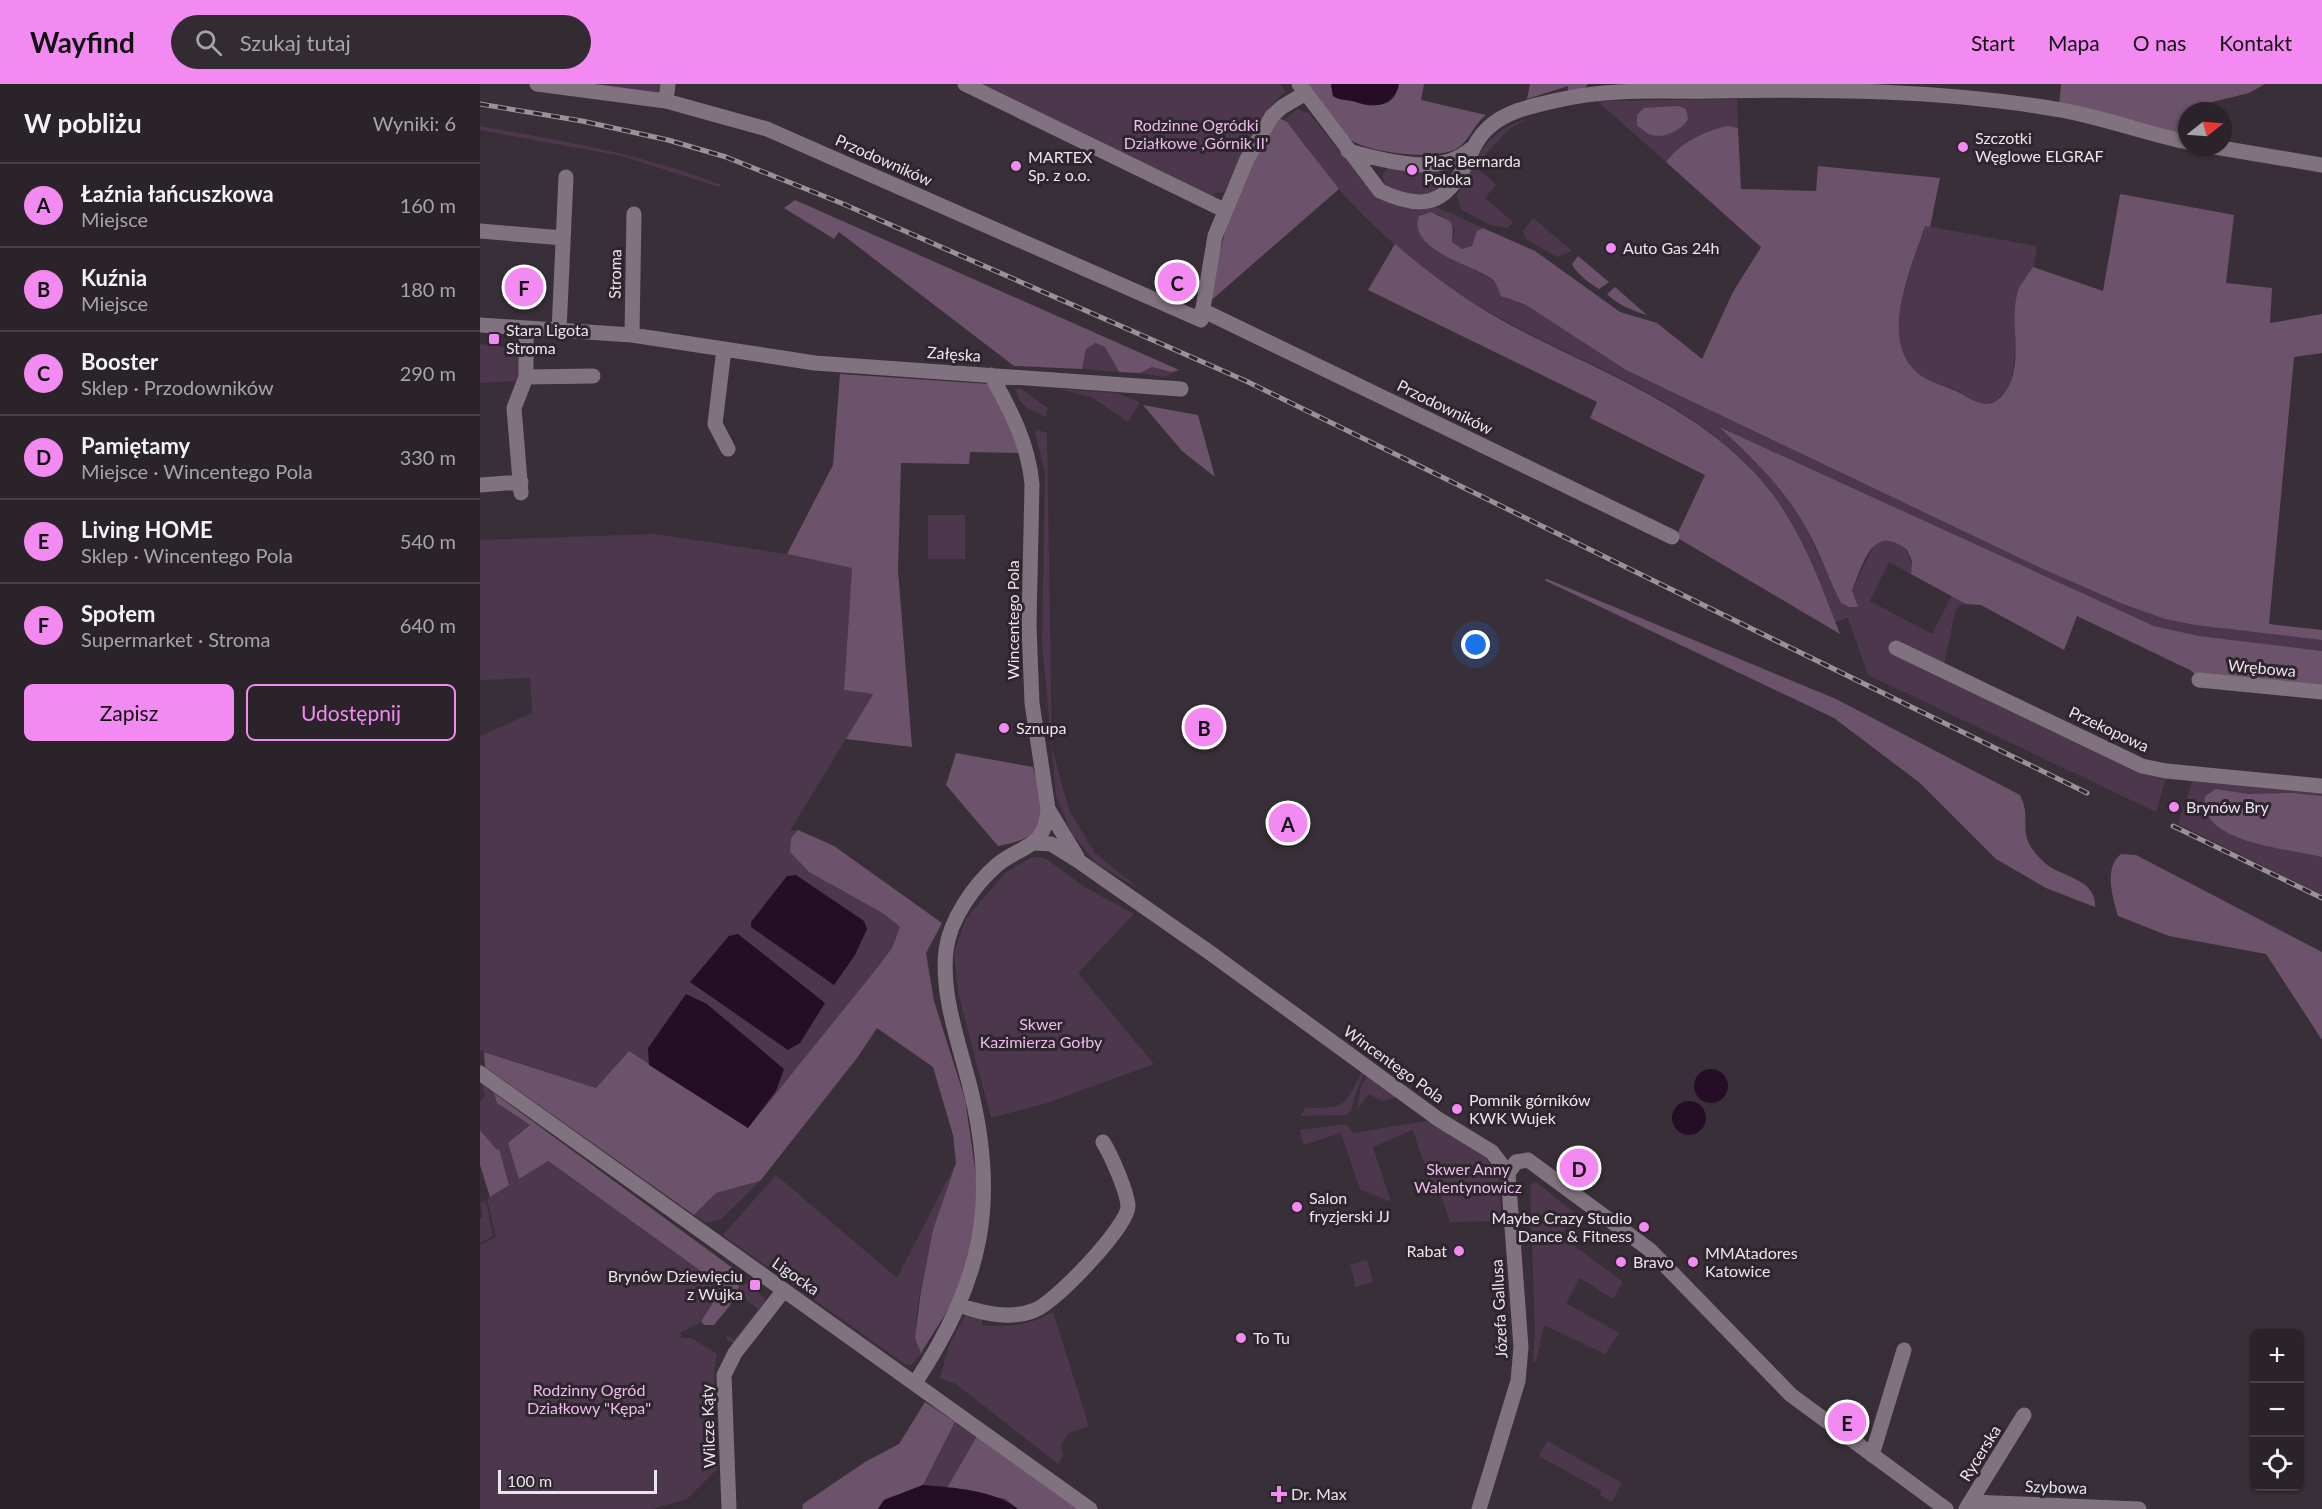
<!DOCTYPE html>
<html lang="pl">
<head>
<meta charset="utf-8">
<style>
	body { margin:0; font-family:Lato,sans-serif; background:#332b32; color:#f1f3f6 }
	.controls { position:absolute; right:18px; bottom:18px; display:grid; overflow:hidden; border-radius:9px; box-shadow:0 2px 4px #0004 }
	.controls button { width:54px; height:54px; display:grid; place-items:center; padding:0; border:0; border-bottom:2px solid #474047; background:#2b232a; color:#f1f3f6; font:30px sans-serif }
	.compass { position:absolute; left:1698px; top:18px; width:54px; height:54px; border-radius:50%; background:#2b232a; box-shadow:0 2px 4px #0004; rotate:73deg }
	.scale { position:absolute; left:18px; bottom:15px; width:159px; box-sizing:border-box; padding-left:6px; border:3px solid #ebe5eb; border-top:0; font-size:16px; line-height:21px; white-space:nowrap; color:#ebe5eb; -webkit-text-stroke:4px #2e252e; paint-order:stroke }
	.you { position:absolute; left:996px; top:561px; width:21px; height:21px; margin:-15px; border:4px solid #fff; border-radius:50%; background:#1a73e8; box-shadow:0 0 0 9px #1a73e833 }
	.badge { display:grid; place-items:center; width:39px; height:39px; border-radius:50%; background:#f38af1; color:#111; font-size:20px; font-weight:700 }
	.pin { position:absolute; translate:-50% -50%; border:3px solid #fff; box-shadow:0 2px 6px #0006 }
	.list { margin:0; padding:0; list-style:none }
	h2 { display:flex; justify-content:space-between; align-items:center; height:78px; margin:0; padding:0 24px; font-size:26px }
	h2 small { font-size:20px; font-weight:400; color:#a6a4a8 }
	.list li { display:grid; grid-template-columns:39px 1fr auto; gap:18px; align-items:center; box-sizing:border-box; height:84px; padding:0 24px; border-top:2px solid #474047 }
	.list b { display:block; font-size:22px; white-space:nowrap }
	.list p { margin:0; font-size:20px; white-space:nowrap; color:#a6a4a8 }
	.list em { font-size:20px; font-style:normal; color:#a6a4a8 }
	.actions { display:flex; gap:12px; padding:18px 24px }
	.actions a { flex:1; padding:14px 0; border:2px solid #f38af1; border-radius:9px; text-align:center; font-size:21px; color:#f38af1 }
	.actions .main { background:#f38af1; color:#111 }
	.icon { flex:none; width:33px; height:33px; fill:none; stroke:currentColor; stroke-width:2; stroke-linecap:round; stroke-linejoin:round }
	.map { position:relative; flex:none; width:1842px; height:1425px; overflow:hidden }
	header { display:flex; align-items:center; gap:36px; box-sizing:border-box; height:84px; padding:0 30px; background:#f38af1; color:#111 }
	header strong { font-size:28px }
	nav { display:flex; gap:33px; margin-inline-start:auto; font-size:21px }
	.search { width:420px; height:54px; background:#332b32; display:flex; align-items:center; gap:15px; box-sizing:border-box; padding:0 21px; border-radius:33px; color:#a6a4a8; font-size:22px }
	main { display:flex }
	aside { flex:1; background:#2b232a }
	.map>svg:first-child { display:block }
</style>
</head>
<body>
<header>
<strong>Wayfind</strong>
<div class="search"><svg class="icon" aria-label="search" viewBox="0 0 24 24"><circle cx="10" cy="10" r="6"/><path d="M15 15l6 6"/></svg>Szukaj tutaj</div>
<nav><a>Start</a><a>Mapa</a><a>O nas</a><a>Kontakt</a></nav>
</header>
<main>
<aside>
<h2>W pobliżu<small>Wyniki: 6</small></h2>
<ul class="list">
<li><span class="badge">A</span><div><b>Łaźnia łańcuszkowa</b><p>Miejsce</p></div><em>160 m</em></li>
<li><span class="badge">B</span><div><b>Kuźnia</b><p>Miejsce</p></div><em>180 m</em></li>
<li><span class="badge">C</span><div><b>Booster</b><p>Sklep · Przodowników</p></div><em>290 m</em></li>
<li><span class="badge">D</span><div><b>Pamiętamy</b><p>Miejsce · Wincentego Pola</p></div><em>330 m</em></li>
<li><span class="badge">E</span><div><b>Living HOME</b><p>Sklep · Wincentego Pola</p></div><em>540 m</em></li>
<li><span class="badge">F</span><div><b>Społem</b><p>Supermarket · Stroma</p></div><em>640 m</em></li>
</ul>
<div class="actions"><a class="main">Zapisz</a><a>Udostępnij</a></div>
</aside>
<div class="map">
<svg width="1842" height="1425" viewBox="0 0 1842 1425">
	<rect width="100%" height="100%" fill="#392f38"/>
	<!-- green -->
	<path fill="#4d374c" d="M 116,0 L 184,0 L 183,9 Z
		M 499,0 L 800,0 L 805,8 C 774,34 760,73 744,108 L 734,109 L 731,115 Z
		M 1257,15 L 1258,44 C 1233,39 1200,58 1186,78 L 1117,17 Z
		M 817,25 L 829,29 L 891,106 L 906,118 L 930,123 L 959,124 L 1003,144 L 996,150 L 992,162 L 982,165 L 972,158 L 975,146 C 969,134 952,123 939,132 L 978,178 L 1013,196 L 1028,215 L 1046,221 L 1146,286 L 1565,486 L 1643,520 L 1685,535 L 1715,541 L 1842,556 L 1842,567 L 1719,552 L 1674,542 L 1268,369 L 1303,407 L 1326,444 L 1361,519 L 1369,523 L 1377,523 L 1372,506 L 1395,459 C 1416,448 1435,470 1431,490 L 1409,478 L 1390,517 L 1452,550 L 1472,511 L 1486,520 L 1479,522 L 1475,529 L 1462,590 L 1662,689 L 1686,694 L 1676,728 L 1388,591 L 1368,534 L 1355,538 C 1338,492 1322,447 1291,408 C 1211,303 1069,274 965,200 C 926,172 888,139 857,103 C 839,82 824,55 804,36 Z
		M 1049,34 L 1029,45 L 995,82 L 1016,101 L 1005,114 L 1033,138 L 1027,144 L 1010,141 L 981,125 L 977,112 C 998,73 1003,48 1049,34 Z
		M 0,42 C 82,57 163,70 241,101 L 239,103 L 142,72 L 0,46 Z
		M 908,83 L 959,87 L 963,90 L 966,101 L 958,109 L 930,111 L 906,102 L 902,92 Z
		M 1053,134 L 1092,167 L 1077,173 L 1046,155 L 1043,147 Z
		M 1445,142 L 1557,162 C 1556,170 1555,179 1552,185 C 1548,193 1540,200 1537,209 C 1529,239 1550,322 1498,320 C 1490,315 1483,309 1474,305 C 1463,300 1450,299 1440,291 C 1395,256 1433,183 1445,142 Z
		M 615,259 L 625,263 L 639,288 L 602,285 L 606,264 Z
		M 0,260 L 40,265 L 41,285 L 36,297 L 0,299 Z
		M 672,283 L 691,288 L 699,286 L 684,293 L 660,289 Z
		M 540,304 L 568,324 L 566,333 C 551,326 540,323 535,305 Z
		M 578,305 L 636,309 L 660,318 L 648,338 L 611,313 Z
		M 558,346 L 567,349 L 572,664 L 589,726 L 615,769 L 662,807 L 616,779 L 592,750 L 576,712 L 562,558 L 565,388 L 555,349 Z
		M 448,431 L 485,431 L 485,475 L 448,475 Z
		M 175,450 L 307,470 L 372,484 L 364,606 L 393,610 L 310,747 L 318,746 L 311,754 L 351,801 L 404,830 L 420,843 L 412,864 L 397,884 L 268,1044 L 149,967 L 116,1004 L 0,966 L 0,652 L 52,629 L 50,594 L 0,596 L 0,456 Z
		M 1713,695 L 1842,707 L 1842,811 L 1698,740 Z
		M 552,773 L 565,774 L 606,804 L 654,830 L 598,889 L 674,980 L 564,1020 L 511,1034 L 478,909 L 474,868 L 486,835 L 525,789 Z
		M 884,985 L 886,987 C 876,1001 875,1021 868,1031 L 820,1032 L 825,1024 C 871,1024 862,1022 884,985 Z
		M 889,989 L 919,1013 L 902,1017 L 889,1010 L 877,1026 L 881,1002 Z
		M 2,1000 L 14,1009 L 17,1019 L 50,1041 L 38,1095 L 67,1077 L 243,1203 L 219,1239 L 201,1248 L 201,1254 L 211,1254 L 237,1270 L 234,1290 L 237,1385 L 207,1415 L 172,1425 L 0,1425 L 0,1161 L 16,1153 L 7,1115 L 29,1100 L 17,1067 L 0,1046 L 0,1017 L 5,1012 Z
		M 952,1036 L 973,1053 L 994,1060 L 1018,1083 L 1022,1137 L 970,1138 L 960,1108 L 954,1110 L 933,1046 L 893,1063 L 911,1118 L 880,1105 L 861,1049 L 823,1061 L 820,1046 L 867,1040 L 873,1049 Z
		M 476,1079 C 467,1107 418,1252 443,1268 L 431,1281 L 426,1281 L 243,1151 L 296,1091 L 417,1194 Z
		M 280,1097 L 240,1136 L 226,1139 L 214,1131 L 236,1109 Z
		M 1056,1098 L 1096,1130 L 1081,1152 L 1143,1198 L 1133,1215 L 1100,1194 L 1086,1219 L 1139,1249 L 1125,1270 L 1064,1241 L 1056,1278 L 1053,1277 L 1055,1247 L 1050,1101 Z
		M 6,1117 L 13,1152 L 0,1159 L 0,1135 L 3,1134 L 0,1119 Z
		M 887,1176 L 893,1198 L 876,1203 L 870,1181 Z
		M 260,1194 L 286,1215 L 254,1259 L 247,1256 L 247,1251 L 254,1256 L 278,1225 L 258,1209 Z
		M 573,1228 L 609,1342 L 589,1349 L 581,1361 L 583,1372 L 578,1380 L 476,1300 L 460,1294 L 469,1261 L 485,1232 L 502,1233 L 502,1241 C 529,1244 549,1241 573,1228 Z
		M 475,1338 L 497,1352 L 467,1404 L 443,1401 Z
		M 1067,1357 L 1142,1399 L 1132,1418 L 1120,1411 L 1122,1407 L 1059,1372 Z"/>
	<!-- forest -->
	<path fill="#6d526c" d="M 826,0 L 851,0 L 853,12 C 859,16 864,16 871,17 C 891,19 913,30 919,0 L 944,0 L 941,16 L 1006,31 C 994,40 989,58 976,65 C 954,77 883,69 865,52 C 850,38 838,16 826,0 Z
		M 1050,0 L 1108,0 L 1102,8 L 1088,11 L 1088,2 L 1047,15 Z
		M 1581,0 L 1785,0 L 1769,9 L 1716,22 L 1715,27 L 1707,27 L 1707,54 L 1579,21 Z
		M 1198,22 L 1206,25 L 1208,35 C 1202,46 1183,56 1169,50 C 1165,48 1161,44 1157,42 L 1157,31 L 1164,24 Z
		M 799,34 L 807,38 L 859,105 L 727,220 L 749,131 L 769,84 Z
		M 1248,42 L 1258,44 L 1261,105 L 1336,107 L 1338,82 L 1460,94 L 1450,143 L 1445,142 C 1432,183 1396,257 1440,291 C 1453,300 1468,302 1482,310 C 1495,318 1509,326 1522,312 C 1546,284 1529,242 1537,210 C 1539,200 1548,192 1553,183 L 1623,207 L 1640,110 L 1754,131 L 1746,199 L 1792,204 L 1790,239 L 1842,230 L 1842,269 L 1814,273 L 1789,540 L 1842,546 L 1842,556 L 1715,541 L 1685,535 L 1643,520 L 1565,486 L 1146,286 L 1046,221 L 1021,212 C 1018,206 1017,199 1012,195 C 993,181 927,166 939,132 L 951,128 C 972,139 974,133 972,158 L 982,165 L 992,162 L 997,147 L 1003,144 L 1055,167 L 1140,228 L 1177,239 L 1222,275 L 1253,208 L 1281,163 L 1186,78 C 1200,59 1225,46 1248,42 Z
		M 315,116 L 699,286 L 691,288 L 672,283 L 660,289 L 639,288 L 625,263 L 615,259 L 606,265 L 602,285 L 534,282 L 359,148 L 354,155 L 304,124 Z
		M 915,160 C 954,194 997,224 1042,247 C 1129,292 1229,328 1291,408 C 1324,451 1341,501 1360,550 L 1196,453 L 1225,391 L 1110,334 L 1117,318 L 888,206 Z
		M 1098,172 L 1129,198 L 1119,205 C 1110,200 1096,189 1092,180 Z
		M 1135,203 L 1167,231 C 1151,226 1140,222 1127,210 Z
		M 360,290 L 508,300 L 528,336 L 541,369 L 490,368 L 489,380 L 421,379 L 418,486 L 432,663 L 366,655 L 393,610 L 364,606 L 372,484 L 307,470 L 353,381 Z
		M 663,321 L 718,331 L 735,393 L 702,367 Z
		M 1239,343 L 1674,542 L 1719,552 L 1842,567 L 1842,606 L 1720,595 L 1710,586 L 1597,532 L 1584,566 L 1501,521 L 1486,520 L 1431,490 L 1432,477 L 1427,466 C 1392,438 1383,481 1372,506 L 1378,523 L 1369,523 L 1361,519 C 1348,494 1340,468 1326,444 C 1304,404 1273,374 1239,343 Z
		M 1067,495 L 1356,615 L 1540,711 C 1554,738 1532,750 1565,779 C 1581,793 1617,795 1615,823 L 1566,804 L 1516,775 L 1440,699 L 1354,634 L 1064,496 Z
		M 476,669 L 553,683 C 565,729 575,752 518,762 L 466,701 Z
		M 1736,705 L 1768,710 L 1811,709 L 1842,712 L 1842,773 C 1814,765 1716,760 1725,712 Z
		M 318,746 L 354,762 L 462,839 L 446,869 L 454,917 L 485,1015 L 498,1105 L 492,1166 L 471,1221 L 441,1269 L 435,1254 L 441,1207 L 453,1146 L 476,1079 L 473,1051 L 453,983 L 397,944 L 377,974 L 280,1097 L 236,1109 L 214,1131 L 5,983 L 4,968 L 116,1004 L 149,967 L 268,1044 L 397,884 L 412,864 L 420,843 L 404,830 L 329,788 L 310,768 L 311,754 Z
		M 1641,770 L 1656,771 L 1842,868 L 1842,956 L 1786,870 L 1689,852 L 1638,832 C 1633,814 1623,784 1641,770 Z
		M 14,1009 L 254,1185 C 269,1206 247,1224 234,1241 L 224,1241 L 221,1237 L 243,1203 L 68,1077 L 39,1095 L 28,1059 L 50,1041 L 17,1019 Z
		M 0,1046 L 17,1066 L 19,1065 L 29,1101 L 10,1113 L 0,1081 Z
		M 445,1318 L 475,1338 L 443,1401 L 404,1416 L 398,1425 L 322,1425 L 323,1420 L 385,1378 L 419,1360 Z
		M 497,1352 L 601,1425 L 538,1425 L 525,1415 L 467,1404 Z"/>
	<!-- water -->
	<path fill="#250e25" d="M 851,0 L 919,0 C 914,22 894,25 876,18 C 868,15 861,17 853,12 Z
		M 316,791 L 384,837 L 387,845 L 375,871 L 354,901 L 271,843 L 271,838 L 307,792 Z
		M 258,850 L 345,919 L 320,959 L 308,966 L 210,898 L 249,852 Z
		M 206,910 L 227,920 L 304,985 L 296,1007 L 268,1044 L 169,981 L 168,964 Z
		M1214 1002a17 17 0 1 1 34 0a17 17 0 1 1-34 0Z
		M1192 1034a17 17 0 1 1 34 0a17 17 0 1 1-34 0Z
		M 443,1401 C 474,1404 512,1405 538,1425 L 398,1425 L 404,1416 Z"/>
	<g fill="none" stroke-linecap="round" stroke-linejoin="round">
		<!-- minor -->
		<path stroke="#80737f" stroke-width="15" d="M 57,0 L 186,17 L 287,45 L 721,236 L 735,152 L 767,75 L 792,32 L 802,23 L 824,10
			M 485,0 L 744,126
			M 819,0 L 900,107 C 943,127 966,121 987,78 C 993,65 997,54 1008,44 C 1028,25 1058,21 1083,15 C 1132,4 1183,8 1232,7 C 1347,5 1462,6 1575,25 C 1620,32 1663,49 1707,58
			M 186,17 L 188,0
			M 1735,63 L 1842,81
			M 868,67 C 905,77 959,93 991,65
			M 0,147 L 83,154
			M 722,226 L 1192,453
			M 0,241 L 152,251 L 335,279 L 701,305
			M 79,247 L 86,93
			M 152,251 L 154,130
			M 244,265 L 235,340 L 248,365
			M 511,291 C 531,327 548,359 552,400 L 549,541 L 552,619 L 568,725 L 597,773
			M 46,293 L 113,292
			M 0,401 L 41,398
			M 41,409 L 34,324 L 46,293 L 46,245
			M 1416,564 L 1662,682 L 1686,687 L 1842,702
			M 1719,596 L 1842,608
			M 554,759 L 571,760 L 600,778 L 729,868 L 958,1035 L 1012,1068 L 1028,1089 L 1041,1263 L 1038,1297 L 999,1425
			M 0,989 L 610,1425
			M 1028,1089 L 1036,1078 L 1048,1076 L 1170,1166 L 1311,1311 L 1466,1425
			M 479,1221 C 504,1230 531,1236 555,1226 C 575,1219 649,1141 648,1122 C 647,1107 631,1071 623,1058
			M 435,1299 C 502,1197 520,1119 489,999 C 478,956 461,910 466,866 C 470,835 494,801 517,781 C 542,760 565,766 568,725
			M 1392,1371 L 1424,1266
			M 1491,1418 L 1659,1425
			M 249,1425 L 244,1291 L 255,1269 L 304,1206
			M 1486,1425 L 1544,1331"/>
		<!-- rail casing -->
		<g stroke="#9a9299" stroke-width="5">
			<path id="rail" d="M 0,20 L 102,37 L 188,56 L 246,73 L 361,119 L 766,297 L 1607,709
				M 1693,742 L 1842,814"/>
		</g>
		<!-- rail -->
		<use href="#rail" stroke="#2e252e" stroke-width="3" stroke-dasharray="9" stroke-linecap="butt"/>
	</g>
	<!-- markers -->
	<g fill="#f38af1" stroke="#2e252e" stroke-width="2">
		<circle cx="1483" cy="63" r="6"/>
		<circle cx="536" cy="82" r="6"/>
		<circle cx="932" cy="86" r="6"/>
		<circle cx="1131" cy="164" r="6"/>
		<rect x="8" y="249" width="12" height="12" rx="3"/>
		<circle cx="524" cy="644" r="6"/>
		<circle cx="1694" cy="723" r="6"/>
		<circle cx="977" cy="1025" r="6"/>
		<circle cx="817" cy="1123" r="6"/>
		<circle cx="1164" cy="1143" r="6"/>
		<circle cx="979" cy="1167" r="6"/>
		<circle cx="1141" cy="1178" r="6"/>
		<circle cx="1213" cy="1178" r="6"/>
		<rect x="269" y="1195" width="12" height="12" rx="3"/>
		<circle cx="761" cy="1254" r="6"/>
		<path d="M796 1401h6v6h6v6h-6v6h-6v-6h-6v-6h6z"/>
	</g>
	<g text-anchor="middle" stroke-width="6" stroke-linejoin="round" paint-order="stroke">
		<!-- park labels -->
		<g font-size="16" fill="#ecbbea" stroke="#2e252e">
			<text x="716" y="47">Rodzinne Ogródki<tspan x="716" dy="18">Działkowe ,Górnik II'</tspan></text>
			<text x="561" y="946">Skwer<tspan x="561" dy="18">Kazimierza Gołby</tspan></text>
			<text x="988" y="1091">Skwer Anny<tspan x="988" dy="18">Walentynowicz</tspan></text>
			<text x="109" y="1312">Rodzinny Ogród<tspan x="109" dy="18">Działkowy "Kępa"</tspan></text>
		</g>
		<!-- poi labels -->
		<g font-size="16" fill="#ebe5eb" stroke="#2e252e" text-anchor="start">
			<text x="1495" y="60">Szczotki<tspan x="1495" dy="18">Węglowe ELGRAF</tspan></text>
			<text x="548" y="79">MARTEX<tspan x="548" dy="18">Sp. z o.o.</tspan></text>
			<text x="944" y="83">Plac Bernarda<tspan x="944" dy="18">Poloka</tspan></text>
			<text x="1143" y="170">Auto Gas 24h</text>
			<text x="26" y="252">Stara Ligota<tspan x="26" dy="18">Stroma</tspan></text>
			<text x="536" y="650">Sznupa</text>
			<text x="1706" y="729">Brynów Bry</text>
			<text x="989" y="1022">Pomnik górników<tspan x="989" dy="18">KWK Wujek</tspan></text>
			<text x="829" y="1120">Salon<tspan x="829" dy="18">fryzjerski JJ</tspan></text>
			<text x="1152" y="1140" text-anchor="end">Maybe Crazy Studio<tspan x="1152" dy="18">Dance &amp; Fitness</tspan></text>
			<text x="967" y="1173" text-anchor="end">Rabat</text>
			<text x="1225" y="1175">MMAtadores<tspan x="1225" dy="18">Katowice</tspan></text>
			<text x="1153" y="1184">Bravo</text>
			<text x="263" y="1198" text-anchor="end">Brynów Dziewięciu<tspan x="263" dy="18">z Wujka</tspan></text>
			<text x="773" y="1260">To Tu</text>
			<text x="811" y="1416">Dr. Max</text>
		</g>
		<!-- street labels -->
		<g font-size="16" fill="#ebe5eb" stroke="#2e252e">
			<text transform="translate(404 76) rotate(24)" y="6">Przodowników</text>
			<text transform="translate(135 190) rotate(-89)" y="6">Stroma</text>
			<text transform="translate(474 270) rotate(4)" y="6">Załęska</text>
			<text transform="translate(965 323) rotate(26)" y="6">Przodowników</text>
			<text transform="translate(533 536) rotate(-90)" y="6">Wincentego Pola</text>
			<text transform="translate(1782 584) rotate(5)" y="6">Wrębowa</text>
			<text transform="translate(1629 645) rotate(25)" y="6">Przekopowa</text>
			<text transform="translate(914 980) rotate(36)" y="6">Wincentego Pola</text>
			<text transform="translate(316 1192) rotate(35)" y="6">Ligocka</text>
			<text transform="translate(1019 1225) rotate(-93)" y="6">Józefa Gallusa</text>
			<text transform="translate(228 1342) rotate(-92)" y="6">Wilcze Kąty</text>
			<text transform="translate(1500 1369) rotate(-58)" y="6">Rycerska</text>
			<text transform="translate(1576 1403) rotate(2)" y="6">Szybowa</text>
		</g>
	</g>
</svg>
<div class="controls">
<button>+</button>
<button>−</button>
<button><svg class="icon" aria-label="locate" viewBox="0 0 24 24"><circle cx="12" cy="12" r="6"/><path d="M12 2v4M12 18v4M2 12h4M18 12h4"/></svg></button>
</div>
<svg class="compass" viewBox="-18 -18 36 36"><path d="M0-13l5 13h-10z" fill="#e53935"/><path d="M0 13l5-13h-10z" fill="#a6a4a8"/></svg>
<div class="scale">100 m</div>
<div class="you"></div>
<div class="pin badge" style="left:808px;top:739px">A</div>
<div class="pin badge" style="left:724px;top:643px">B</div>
<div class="pin badge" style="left:697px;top:198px">C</div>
<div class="pin badge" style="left:1099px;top:1084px">D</div>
<div class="pin badge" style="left:1367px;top:1338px">E</div>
<div class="pin badge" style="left:44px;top:203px">F</div>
</div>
</main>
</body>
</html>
